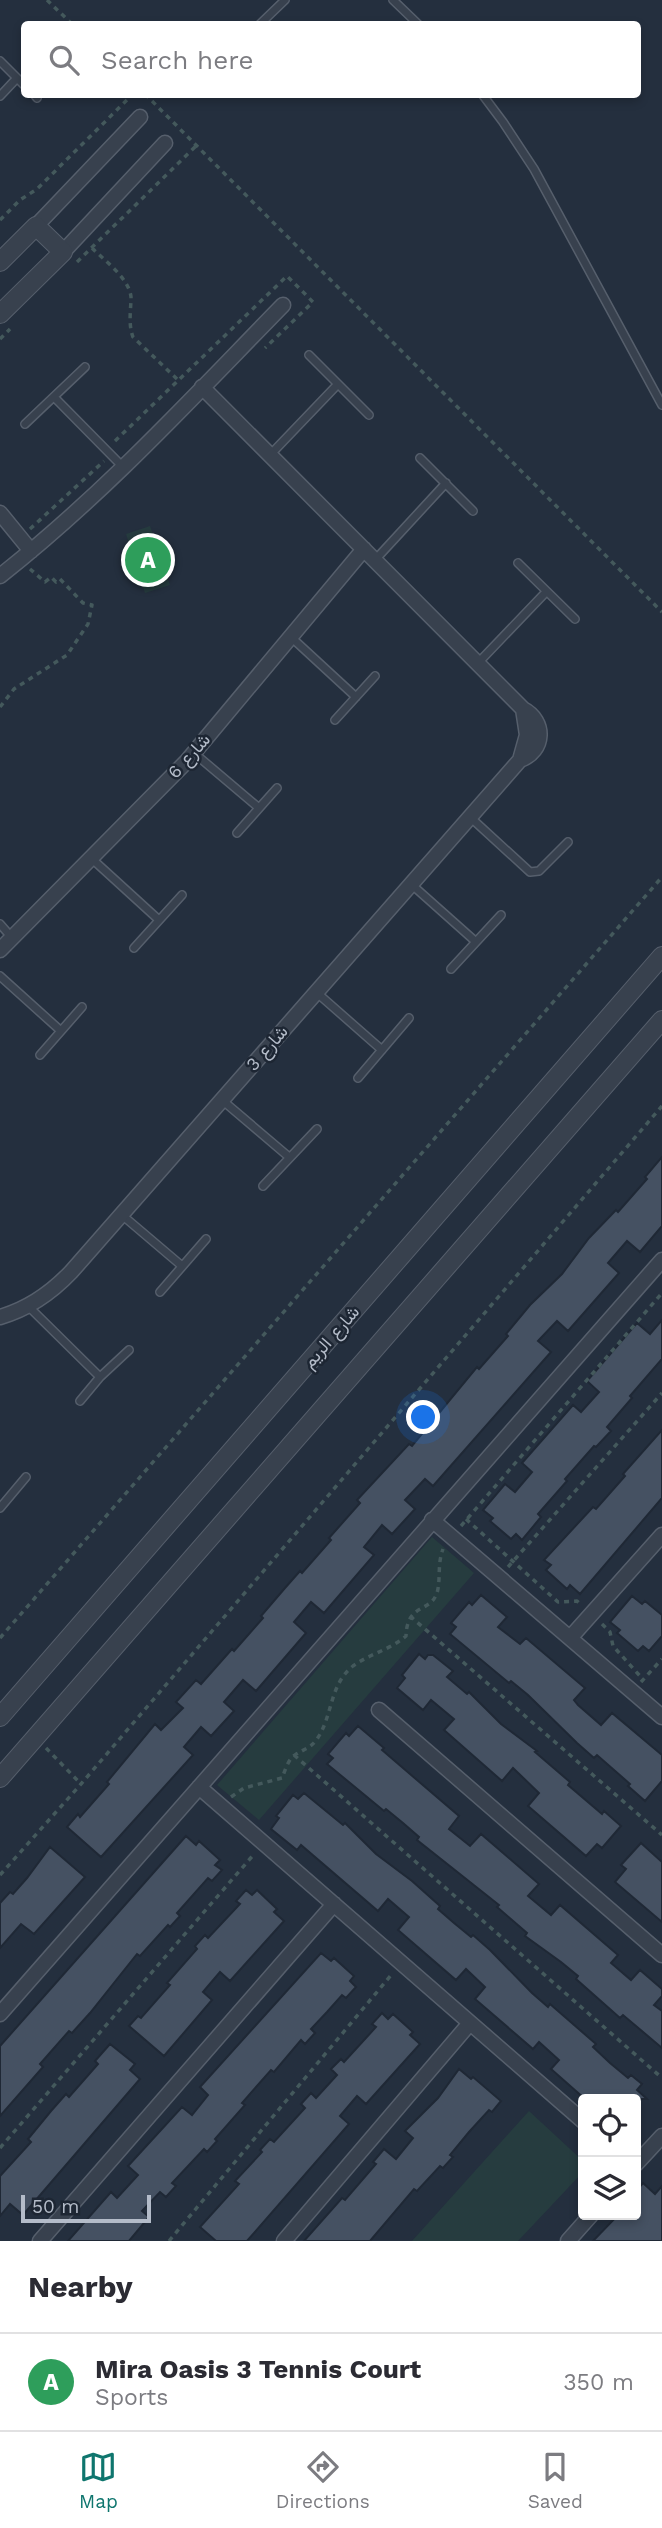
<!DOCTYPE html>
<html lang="en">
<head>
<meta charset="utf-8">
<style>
	body { margin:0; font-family:"Work Sans",Vazirmatn,sans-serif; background:#f7f7f7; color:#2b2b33 }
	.controls { position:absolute; right:21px; bottom:21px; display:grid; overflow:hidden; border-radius:7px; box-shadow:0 4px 10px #0003 }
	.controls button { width:63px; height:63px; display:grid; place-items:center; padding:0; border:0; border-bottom:2px solid #e1e1e2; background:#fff; color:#2b2b33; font:35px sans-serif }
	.scale { position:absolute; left:21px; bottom:18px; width:130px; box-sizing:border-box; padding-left:7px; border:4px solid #b4bcc9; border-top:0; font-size:19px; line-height:24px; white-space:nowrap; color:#b4bcc9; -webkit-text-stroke:5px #1d2633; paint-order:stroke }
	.you { position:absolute; left:424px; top:1418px; width:24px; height:24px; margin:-18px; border:5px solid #fff; border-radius:50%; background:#1a73e8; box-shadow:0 0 0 10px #1a73e833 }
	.badge { display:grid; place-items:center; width:46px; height:46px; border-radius:50%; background:#0f766e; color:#fff; font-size:23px; font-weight:700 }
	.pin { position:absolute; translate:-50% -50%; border:4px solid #fff; box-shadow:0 2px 7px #0006 }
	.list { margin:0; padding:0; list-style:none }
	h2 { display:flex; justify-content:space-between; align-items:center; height:91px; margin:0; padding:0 28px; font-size:30px }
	h2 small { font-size:23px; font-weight:400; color:#7c7c81 }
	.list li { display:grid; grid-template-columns:46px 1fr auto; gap:21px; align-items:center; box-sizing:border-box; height:98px; padding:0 28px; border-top:2px solid #e1e1e2 }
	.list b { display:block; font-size:26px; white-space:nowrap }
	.list p { margin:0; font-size:23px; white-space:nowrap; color:#7c7c81 }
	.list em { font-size:23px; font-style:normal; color:#7c7c81 }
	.icon { flex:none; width:38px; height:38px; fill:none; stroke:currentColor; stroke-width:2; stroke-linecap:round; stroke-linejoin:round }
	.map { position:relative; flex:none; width:662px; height:2241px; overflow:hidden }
	.search { position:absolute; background:#fff; box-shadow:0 4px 10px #0003; left:21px; right:21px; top:21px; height:77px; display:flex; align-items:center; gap:18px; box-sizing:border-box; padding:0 24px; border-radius:7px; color:#7c7c81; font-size:26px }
	.sheet { height:189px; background:#fff }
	nav { display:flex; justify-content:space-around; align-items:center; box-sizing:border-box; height:98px; border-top:2px solid #e1e1e2; background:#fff; font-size:19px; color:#7c7c81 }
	nav a { display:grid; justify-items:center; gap:4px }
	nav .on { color:#0f766e }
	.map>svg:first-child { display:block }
</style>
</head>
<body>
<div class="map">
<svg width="662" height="2241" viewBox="0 0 662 2241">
	<rect width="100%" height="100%" fill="#242f3e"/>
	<!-- green -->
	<path fill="#263c3f" d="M 150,526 L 170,585 L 145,593 L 126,534 Z
		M 432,1537 L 474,1573 L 259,1820 L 217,1785 Z
		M 529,2111 L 583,2161 L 583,2172 L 518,2241 L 412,2241 Z"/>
	<!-- building -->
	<path fill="#455162" stroke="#1f2835" stroke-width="2" d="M 662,1157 L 662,1226 L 640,1252 L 627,1241 L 608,1263 L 619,1273 L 568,1331 L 557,1321 L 538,1341 L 551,1352 L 433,1486 L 425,1479 L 405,1500 L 415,1509 L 392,1534 L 382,1525 L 364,1547 L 374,1555 L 324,1613 L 311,1602 L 294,1622 L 306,1633 L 256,1691 L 243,1680 L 224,1702 L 234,1711 L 211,1736 L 201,1727 L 184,1747 L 193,1755 L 101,1857 L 67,1827 L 78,1814 L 80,1817 L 109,1784 L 107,1782 L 155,1724 L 161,1730 L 183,1708 L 176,1702 L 196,1680 L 201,1684 L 232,1649 L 234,1651 L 263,1618 L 261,1616 L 285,1588 L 300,1571 L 302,1573 L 331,1540 L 329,1538 L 360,1503 L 357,1500 L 409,1444 L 412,1446 L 477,1367 L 479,1369 L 508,1336 L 506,1334 L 530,1305 L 562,1274 L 589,1238 L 616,1210 L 618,1212 L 647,1179 L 645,1177 Z
		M 662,1320 L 662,1359 L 630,1396 L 632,1398 L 607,1427 L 611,1431 L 596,1447 L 594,1446 L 565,1479 L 567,1481 L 538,1514 L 541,1517 L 522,1540 L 516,1534 L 511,1539 L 490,1521 L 493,1518 L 483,1510 L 505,1484 L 515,1492 L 532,1472 L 522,1463 L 573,1405 L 581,1412 L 599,1392 L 587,1381 L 637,1323 L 650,1334 Z
		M 662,1430 L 662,1498 L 580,1594 L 570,1585 L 567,1589 L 546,1570 L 551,1565 L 544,1560 L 593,1507 L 596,1509 L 625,1476 L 623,1474 Z
		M 481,1595 L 507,1617 L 498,1627 L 520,1644 L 526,1638 L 585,1688 L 574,1700 L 578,1705 L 601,1725 L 612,1713 L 662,1755 L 662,1781 L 645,1801 L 628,1786 L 630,1784 L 597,1755 L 594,1758 L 577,1743 L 528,1695 L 511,1681 L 509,1683 L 450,1634 L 456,1627 L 451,1623 L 469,1602 L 472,1605 Z
		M 632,1596 L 642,1604 L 645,1601 L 662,1615 L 662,1636 L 649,1651 L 643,1646 L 638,1651 L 617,1633 L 620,1630 L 610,1622 Z
		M 419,1654 L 425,1659 L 428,1655 L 433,1655 L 453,1671 L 447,1677 L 467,1694 L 469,1692 L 501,1724 L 537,1751 L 535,1752 L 570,1782 L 568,1785 L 602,1814 L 604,1811 L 621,1826 L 602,1848 L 597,1844 L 586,1856 L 528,1806 L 539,1793 L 513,1768 L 502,1781 L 444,1730 L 454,1719 L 431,1700 L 423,1710 L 397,1688 L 405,1678 L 402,1675 Z
		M 358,1726 L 384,1748 L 382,1750 L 459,1816 L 449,1829 L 470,1846 L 481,1834 L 539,1884 L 528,1896 L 551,1915 L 560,1905 L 618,1955 L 611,1963 L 631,1980 L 640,1970 L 662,1989 L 662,1996 L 654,2005 L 662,2011 L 662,2048 L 623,2015 L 620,2018 L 576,1979 L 578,1976 L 561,1962 L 525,1936 L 527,1933 L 497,1907 L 499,1905 L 417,1840 L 419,1837 L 403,1823 L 386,1809 L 384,1811 L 327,1764 L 333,1758 L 328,1754 L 346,1733 L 349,1736 Z
		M 304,1793 L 343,1825 L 345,1823 L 376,1854 L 412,1881 L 440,1906 L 438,1909 L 454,1923 L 471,1937 L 473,1935 L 490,1950 L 532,1993 L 548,2007 L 550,2004 L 596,2044 L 593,2047 L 610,2063 L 628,2078 L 631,2075 L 642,2084 L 637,2090 L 647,2099 L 585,2099 L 551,2069 L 559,2060 L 539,2042 L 533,2049 L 475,1999 L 485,1987 L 466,1969 L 456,1980 L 398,1930 L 409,1917 L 388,1899 L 378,1911 L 301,1845 L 297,1850 L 271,1829 L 279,1818 L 276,1816 L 293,1795 L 298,1799 Z
		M 186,1836 L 196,1845 L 199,1841 L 220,1860 L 215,1865 L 222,1870 L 212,1881 L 208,1878 L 177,1913 L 180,1916 L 170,1927 L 168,1925 L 140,1956 L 137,1954 L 90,2013 L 72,2033 L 69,2031 L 40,2064 L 43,2067 L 0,2116 L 0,2046 Z
		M 641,1843 L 662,1862 L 662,1922 L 615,1882 L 626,1869 L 621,1865 Z
		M 50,1847 L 85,1877 L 34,1934 L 21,1924 L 0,1948 L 0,1903 L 10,1892 L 13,1894 L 27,1878 Z
		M 246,1890 L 252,1895 L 257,1890 L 277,1909 L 274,1912 L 284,1921 L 230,1981 L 220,1972 L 203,1992 L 212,2000 L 164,2056 L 129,2026 L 138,2016 L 141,2018 L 170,1985 L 167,1983 L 197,1949 L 195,1946 L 205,1935 L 208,1938 L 240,1904 L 236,1901 Z
		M 321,1953 L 331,1961 L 334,1958 L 354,1976 L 350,1981 L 356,1987 L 346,1998 L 342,1995 L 327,2012 L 311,2029 L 315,2033 L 305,2044 L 301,2040 L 274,2072 L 271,2070 L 242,2103 L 245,2105 L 215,2139 L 217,2141 L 207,2152 L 204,2149 L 172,2183 L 176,2186 L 166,2197 L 160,2192 L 142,2211 L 149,2217 L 129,2241 L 68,2241 L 111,2192 L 117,2198 L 138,2175 L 128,2166 L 182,2107 L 192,2115 L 208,2095 L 200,2087 Z
		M 382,2013 L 388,2019 L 393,2014 L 413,2032 L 410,2035 L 420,2044 L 366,2104 L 357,2096 L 340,2116 L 349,2124 L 247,2241 L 216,2241 L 200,2227 L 239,2184 L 235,2181 L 262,2152 L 260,2150 L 270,2139 L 274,2142 L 305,2108 L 301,2104 L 311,2093 L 316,2098 L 337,2075 L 331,2069 L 341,2059 L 344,2062 L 376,2027 L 372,2024 Z
		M 110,2044 L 135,2064 L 130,2070 L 140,2079 L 23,2215 L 10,2204 L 0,2216 L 0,2176 L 31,2142 L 28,2139 L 51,2111 L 66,2094 L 69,2097 L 98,2064 L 95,2061 Z
		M 459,2069 L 471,2079 L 473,2077 L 501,2101 L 492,2112 L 489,2110 L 469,2132 L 450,2155 L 453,2157 L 443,2168 L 440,2166 L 417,2191 L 414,2189 L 370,2241 L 304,2241 L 342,2198 L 345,2200 L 376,2164 L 373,2162 L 384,2149 L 396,2159 L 413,2138 L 405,2131 L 438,2098 Z
		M 643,2183 L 655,2194 L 662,2186 L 662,2241 L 593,2241 L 618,2215 L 636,2215 L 636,2191 Z"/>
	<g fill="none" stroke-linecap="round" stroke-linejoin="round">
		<!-- service casing -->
		<g stroke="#565f6c" stroke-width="10">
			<path id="service" d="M 393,0 L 418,24
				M 260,24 L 285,0
				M 0,61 L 24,85
				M 34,94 L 37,98
				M 482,94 L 503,122 L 534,169 L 662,405
				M 0,96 L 17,78
				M 309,355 L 369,415
				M 54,397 L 123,467
				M 25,424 L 85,367
				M 270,455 L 338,384
				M 420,458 L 473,511
				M 375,560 L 446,483
				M 518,563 L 575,619
				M 292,638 L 356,697
				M 478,663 L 546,592
				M 335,720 L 375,676
				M 194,753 L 259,808
				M 470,817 L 530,872 L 539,871 L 568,842
				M 237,833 L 277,788
				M 91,858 L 159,920
				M 411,884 L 475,941
				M 0,924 L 13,939
				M 134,948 L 182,895
				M 451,969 L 501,915
				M 0,976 L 61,1031
				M 316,992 L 382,1050
				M 40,1055 L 82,1007
				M 358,1078 L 409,1018
				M 222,1100 L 289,1157
				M 263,1186 L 317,1129
				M 122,1215 L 182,1266
				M 160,1292 L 206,1239
				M 28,1306 L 100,1377
				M 80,1401 L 100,1377 L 129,1350
				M 0,1508 L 26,1477"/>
		</g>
		<!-- minor casing -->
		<g stroke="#565f6c" stroke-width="17">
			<path id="minor" d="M 36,226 L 140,117
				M 63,252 L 165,143
				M 202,387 L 523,709 C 546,721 545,751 520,760
				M 0,513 L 31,551
				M 0,576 C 103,495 192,398 283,305
				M 0,950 L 187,761 L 364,549
				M 0,1317 C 28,1309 51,1293 71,1272 L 520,760 L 527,735 L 523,709
				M 432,1520 L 662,1717
				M 570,1638 L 662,1535
				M 379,1710 L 662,1955
				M 199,1787 L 583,2121
				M 0,2014 L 662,1260
				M 636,2164 L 662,2136
				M 40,2241 L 334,1904
				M 284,2241 L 470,2023
				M 568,2241 L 591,2215"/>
		</g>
		<!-- tertiary casing -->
		<g stroke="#565f6c" stroke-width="20">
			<path id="tertiary" d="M 0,262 L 36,226 L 63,252 L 0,314
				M 0,1717 L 662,956
				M 0,1778 L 662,1020"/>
		</g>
		<!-- path -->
		<path stroke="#44595c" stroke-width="3.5" stroke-dasharray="5 5" stroke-linecap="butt" d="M 47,0 L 72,24
			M 145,94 L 662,612
			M 0,220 L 20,200 L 37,189 L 133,94
			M 92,248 C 105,261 129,278 131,297 C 131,310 128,324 133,337 L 178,380
			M 77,262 L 196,146
			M 0,339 L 10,329
			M 115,441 L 287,276 L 313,302 L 265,348
			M 30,529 L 104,461
			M 0,707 L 14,689 L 67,655 L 88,624 L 92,605 L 83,603 L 60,579 L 56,582 L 51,577 L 45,582 L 30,569
			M 466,1519 L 558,1602 L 577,1601 L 581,1605
			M 461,1526 L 662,1293
			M 508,1567 L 662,1393
			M 410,1616 L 662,1835
			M 602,1624 L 610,1632 L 613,1646 L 640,1676
			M 0,1638 L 662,877
			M 641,1682 L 662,1659
			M 46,1748 L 81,1784
			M 294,1755 L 662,2078
			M 231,1797 L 244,1788 L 282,1778 C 285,1771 288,1759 295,1755 C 304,1749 311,1748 317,1739 C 333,1716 329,1685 353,1666 C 369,1654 390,1650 406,1636 C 407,1603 430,1613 437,1593 C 441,1579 437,1565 443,1549
			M 0,1875 L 81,1784 L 662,1106
			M 0,2148 L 255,1853
			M 169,2241 L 392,1974"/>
		<!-- service -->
		<use href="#service" stroke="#38414e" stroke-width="7"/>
		<!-- minor -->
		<use href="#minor" stroke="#38414e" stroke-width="14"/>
		<!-- tertiary -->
		<use href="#tertiary" stroke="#38414e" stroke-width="18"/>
	</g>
	<g text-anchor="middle" stroke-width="5" stroke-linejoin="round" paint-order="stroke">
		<!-- street labels -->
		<g font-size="18" fill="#b4bcc9" stroke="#1d2633">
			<text transform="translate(189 756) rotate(-48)" y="6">شارع 6</text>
			<text transform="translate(267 1048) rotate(-49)" y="6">شارع 3</text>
			<text transform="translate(331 1337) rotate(-49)" y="6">شارع الريم</text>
		</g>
	</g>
</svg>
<div class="controls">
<button><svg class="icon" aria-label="locate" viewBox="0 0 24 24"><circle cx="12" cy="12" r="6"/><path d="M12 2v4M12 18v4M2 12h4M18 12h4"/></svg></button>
<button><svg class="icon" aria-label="layers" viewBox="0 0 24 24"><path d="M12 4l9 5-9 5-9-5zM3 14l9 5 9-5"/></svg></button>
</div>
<div class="scale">50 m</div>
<div class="you"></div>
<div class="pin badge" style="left:148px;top:560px;background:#2e9e5b">A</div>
<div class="search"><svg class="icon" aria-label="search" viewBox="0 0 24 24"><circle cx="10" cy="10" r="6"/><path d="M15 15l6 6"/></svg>Search here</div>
</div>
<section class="sheet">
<h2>Nearby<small></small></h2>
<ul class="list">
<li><span class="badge" style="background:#2e9e5b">A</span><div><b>Mira Oasis 3 Tennis Court</b><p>Sports</p></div><em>350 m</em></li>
</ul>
</section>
<nav>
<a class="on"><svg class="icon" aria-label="map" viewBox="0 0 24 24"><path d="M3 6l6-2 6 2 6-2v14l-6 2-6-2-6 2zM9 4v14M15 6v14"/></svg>Map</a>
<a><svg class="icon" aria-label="directions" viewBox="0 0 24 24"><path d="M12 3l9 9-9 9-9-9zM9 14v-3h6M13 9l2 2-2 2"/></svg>Directions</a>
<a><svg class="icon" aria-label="saved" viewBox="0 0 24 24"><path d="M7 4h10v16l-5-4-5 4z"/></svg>Saved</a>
</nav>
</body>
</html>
